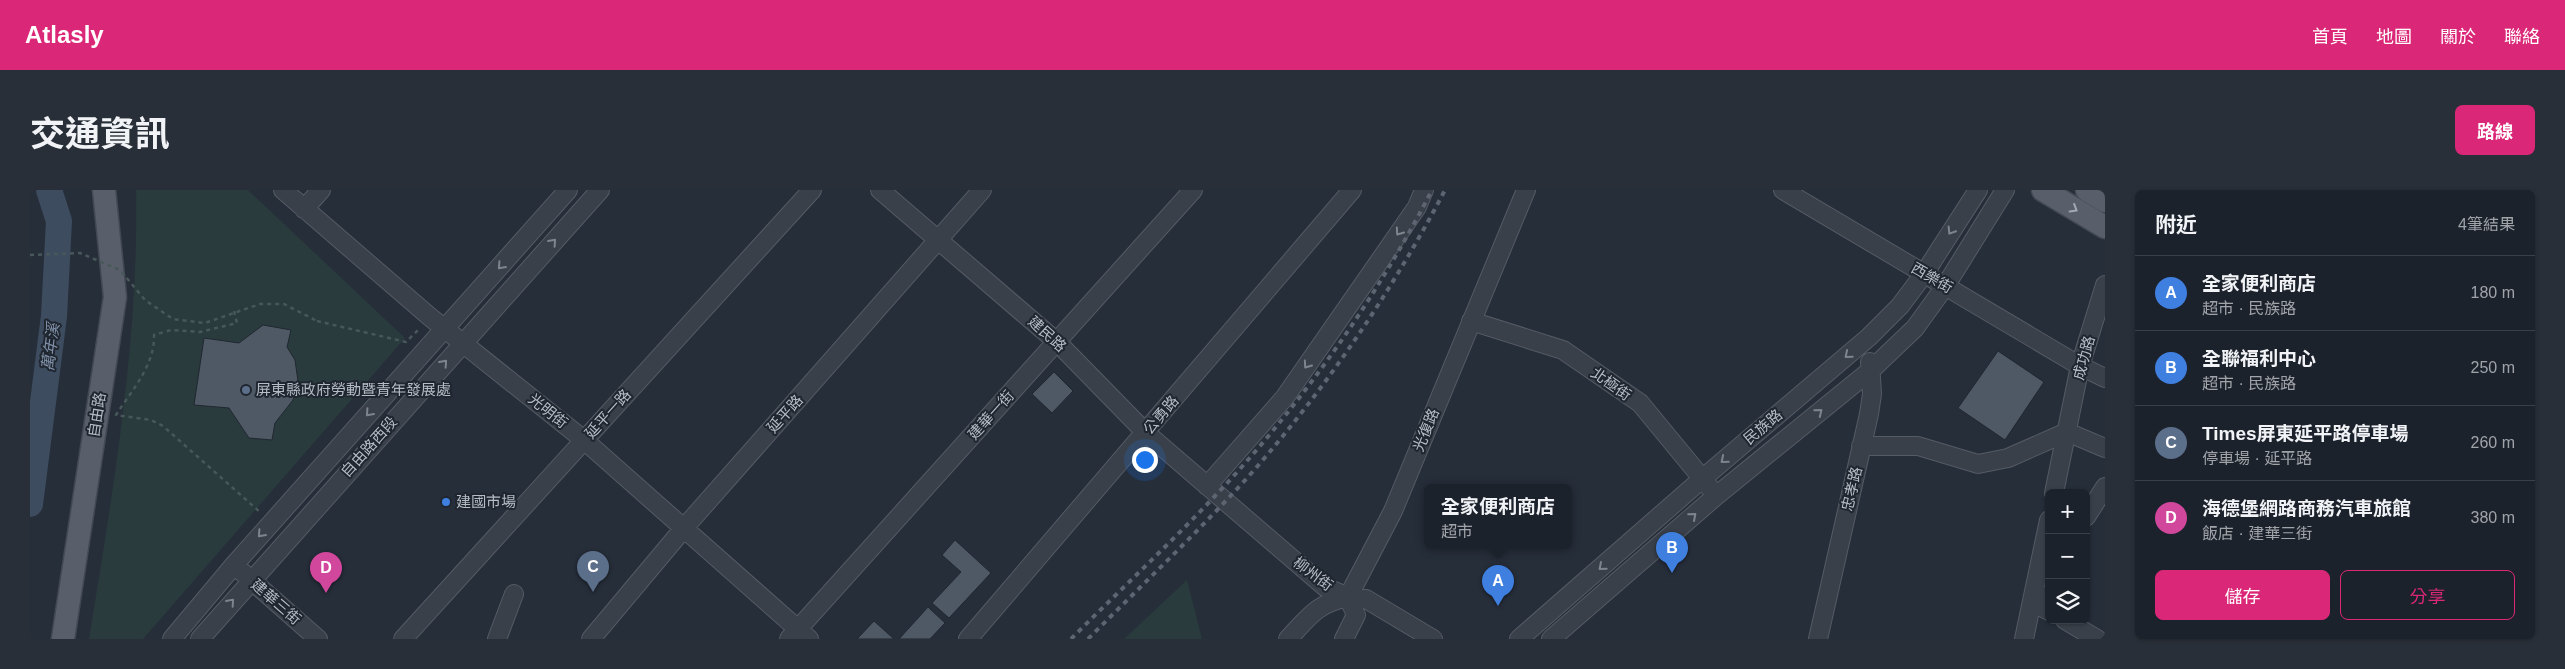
<!DOCTYPE html>
<html lang="zh-TW">
<head>
<meta charset="utf-8">
<style>
	body { margin:0; font-family:Arial,"Noto Sans TC",sans-serif; background:#292f38; color:#f1f3f6 }
	.controls { position:absolute; right:15px; bottom:15px; display:grid; overflow:hidden; border-radius:8px; box-shadow:0 1px 4px #0004 }
	.controls button { width:45px; height:45px; display:grid; place-items:center; padding:0; border:0; border-bottom:1px solid #3a3f48; background:#1c222c; color:#f1f3f6; font:25px sans-serif }
	.you { position:absolute; left:1114px; top:269px; width:18px; height:18px; margin:-12px; border:4px solid #fff; border-radius:50%; background:#1a73e8; box-shadow:0 0 0 8px #1a73e833 }
	.badge { display:grid; place-items:center; width:32px; height:32px; border-radius:50%; background:#db2777; color:#fff; font-size:16px; font-weight:700 }
	.pin { position:absolute; translate:-50% -41px; filter:drop-shadow(0 1px 2px #0008) }
	.pin::after { content:''; position:absolute; top:26px; width:18px; height:15px; background:inherit; clip-path:polygon(0 0,100% 0,50% 100%) }
	.popup { position:absolute; left:1394px; top:294px; width:148px; height:65px; box-sizing:border-box; display:grid; place-content:center; border-radius:8px; background:#1c222c; filter:drop-shadow(0 1px 4px #0005); font-size:16px; white-space:nowrap; color:#a0a4a9 }
	.popup b { font-size:19px; color:#f1f3f6 }
	.popup::after { content:''; position:absolute; left:50%; top:100%; margin-left:-10px; border:10px solid transparent; border-top-color:#1c222c }
	.list { margin:0; padding:0; list-style:none }
	h2 { display:flex; justify-content:space-between; align-items:center; height:65px; margin:0; padding:0 20px; font-size:21px }
	h2 small { font-size:16px; font-weight:400; color:#a0a4a9 }
	.list li { display:grid; grid-template-columns:32px 1fr auto; gap:15px; align-items:center; box-sizing:border-box; height:75px; padding:0 20px; border-top:1px solid #3a3f48 }
	.list b { display:block; font-size:19px; white-space:nowrap }
	.list p { margin:0; font-size:16px; white-space:nowrap; color:#a0a4a9 }
	.list em { font-size:16px; font-style:normal; color:#a0a4a9 }
	.actions { display:flex; gap:10px; padding:15px 20px }
	.actions a { flex:1; padding:11px 0; border:1px solid #db2777; border-radius:8px; text-align:center; font-size:18px; color:#db2777 }
	.actions .main { background:#db2777; color:#fff }
	.icon { flex:none; width:28px; height:28px; fill:none; stroke:currentColor; stroke-width:2; stroke-linecap:round; stroke-linejoin:round }
	.map { position:relative; flex:none; width:2075px; height:449px; overflow:hidden; border-radius:8px }
	header { display:flex; align-items:center; gap:30px; box-sizing:border-box; height:70px; padding:0 25px; background:#db2777; color:#fff }
	header strong { font-size:24px }
	nav { display:flex; gap:28px; margin-inline-start:auto; font-size:18px }
	.intro { display:flex; align-items:center; justify-content:space-between; box-sizing:border-box; height:120px; padding:0 30px }
	h1 { margin:0; font-size:35px }
	.button { padding:12px 22px; border-radius:8px; background:#db2777; color:#fff; font-size:18px; font-weight:700 }
	main { display:flex; gap:30px; padding:0 30px }
	aside { flex:1; background:#1c222c; border-radius:8px; box-shadow:0 1px 4px #0004 }
	.map>svg:first-child { display:block }
</style>
</head>
<body>
<header>
<strong>Atlasly</strong>
<nav><a>首頁</a><a>地圖</a><a>關於</a><a>聯絡</a></nav>
</header>
<div class="intro"><h1>交通資訊</h1><a class="button">路線</a></div>
<main>
<div class="map">
<svg width="2075" height="449" viewBox="0 0 2075 449">
	<rect width="100%" height="100%" fill="#262e3a"/>
	<!-- green -->
	<path fill="#293b3c" d="M 106,0 L 218,0 L 375,148 L 113,449 L 59,449 C 83,301 109,151 106,0 Z
		M 1157,390 L 1172,449 L 1094,449 Z"/>
	<g fill="none" stroke-linecap="round" stroke-linejoin="round">
		<!-- river -->
		<path stroke="#3e4c60" stroke-width="26" d="M 0,314 L 24,126 L 29,31 L 19,0"/>
	</g>
	<!-- building -->
	<path fill="#4f5965" stroke="#212731" d="M 233,135 L 261,140 L 257,157 L 265,170 L 268,191 L 263,210 L 245,233 L 242,250 L 219,248 L 199,218 L 164,215 L 174,148 L 209,153 Z
		M 1968,161 L 2014,192 L 1975,250 L 1928,218 Z
		M 1024,182 L 1043,201 L 1022,223 L 1002,204 Z
		M 925,350 L 961,383 L 919,428 L 902,413 L 931,382 L 912,365 Z
		M 898,417 L 915,433 L 900,449 L 869,449 Z
		M 844,431 L 864,449 L 827,449 Z"/>
	<g fill="none" stroke-linecap="round" stroke-linejoin="round">
		<!-- minor casing -->
		<g stroke="#555b65" stroke-width="20">
			<path id="minor" d="M 253,0 L 400,127 L 554,250 L 779,449
				M 850,0 L 1027,152 L 1116,243 L 1295,397 L 1318,407 L 1336,409 L 1403,449
				M 1753,0 L 2050,176 L 2075,188
				M 274,19 L 291,0
				M 1441,131 L 1533,160 L 1610,213 L 1680,298
				M 1831,256 L 1888,256 L 1948,274 L 1978,268 L 2037,242 L 2075,258
				M 1177,296 L 1255,207 L 1387,17 L 1394,0
				M 2024,303 L 2050,176 L 2075,95
				M 2056,327 L 2075,297
				M 212,382 L 288,449
				M 2008,403 L 2002,412 L 2019,421
				M 2035,430 L 2067,449
				M 142,449 L 204,375 L 538,0
				M 170,449 L 570,0
				M 373,449 L 782,0
				M 467,449 L 484,404
				M 561,449 L 654,338 L 952,0
				M 759,449 L 1163,0
				M 938,449 L 1322,0
				M 1258,449 C 1280,426 1286,414 1318,407 L 1363,321 L 1496,0
				M 1314,449 L 1326,425 L 1318,407
				M 1489,449 L 1672,289 L 1839,147 L 1870,116 L 1894,84 L 1948,0
				M 1521,449 L 1686,306 L 1841,180 L 1885,138 L 1916,95 L 1975,0
				M 1788,449 L 1839,224 L 1842,204 L 1840,172
				M 1994,449 L 2019,330"/>
		</g>
		<!-- major casing -->
		<g stroke="#434953" stroke-width="25">
			<path id="major" d="M 2013,0 L 2075,37
				M 2057,0 L 2075,11
				M 33,449 L 85,107 L 74,0"/>
		</g>
		<!-- path -->
		<path stroke="#48585a" stroke-width="2.5" stroke-dasharray="4 4" stroke-linecap="butt" d="M 204,121 L 207,133 L 170,142 L 141,140 L 124,145 C 125,175 102,200 86,225 L 121,230 L 133,236 L 231,323
			M 287,131 L 376,152 L 389,139"/>
		<!-- minor -->
		<use href="#minor" stroke="#3a404a" stroke-width="18"/>
		<!-- major -->
		<use href="#major" stroke="#585f6a" stroke-width="22"/>
		<!-- rail -->
		<path stroke="#5c6571" stroke-width="4" stroke-dasharray="5 5" stroke-linecap="butt" d="M 1041,449 C 1097,393 1156,339 1209,280 C 1285,195 1350,101 1402,0
			M 1058,449 C 1112,395 1167,343 1218,287 C 1295,200 1361,103 1415,0"/>
		<!-- path-bridge -->
		<path stroke="#48585a" stroke-width="2.5" stroke-dasharray="4 4" stroke-linecap="butt" d="M 0,65 L 50,63 L 90,80 L 115,110 L 143,129 L 175,133 L 230,114 L 254,114 L 287,131"/>
	</g>
	<!-- one-way arrows -->
	<defs><path id="oneway-chevron" d="M-2-3.5L2.5 0L-2 3.5" fill="none" stroke-width="1.6" stroke-linecap="round" stroke-linejoin="round" transform="scale(1.25)"/></defs>
	<use stroke="#a2a9b4" href="#oneway-chevron" transform="translate(2044 19) rotate(31)"/>
	<g stroke="#7e848e">
		<use href="#oneway-chevron" transform="translate(1921 41) rotate(122)"/>
		<use href="#oneway-chevron" transform="translate(1369 42) rotate(125)"/>
		<use href="#oneway-chevron" transform="translate(523 52) rotate(-48)"/>
		<use href="#oneway-chevron" transform="translate(471 76) rotate(132)"/>
		<use href="#oneway-chevron" transform="translate(1818 165) rotate(140)"/>
		<use href="#oneway-chevron" transform="translate(414 173) rotate(-48)"/>
		<use href="#oneway-chevron" transform="translate(1277 175) rotate(125)"/>
		<use href="#oneway-chevron" transform="translate(1789 222) rotate(-39)"/>
		<use href="#oneway-chevron" transform="translate(339 223) rotate(132)"/>
		<use href="#oneway-chevron" transform="translate(1694 270) rotate(140)"/>
		<use href="#oneway-chevron" transform="translate(1663 326) rotate(-41)"/>
		<use href="#oneway-chevron" transform="translate(231 344) rotate(132)"/>
		<use href="#oneway-chevron" transform="translate(1572 377) rotate(139)"/>
		<use href="#oneway-chevron" transform="translate(201 412) rotate(-49)"/>
	</g>
	<!-- markers -->
	<circle fill="#5c6f8a" stroke="#1f262f" stroke-width="2" cx="216" cy="200" r="5"/>
	<circle fill="#3f7fe0" stroke="#1f262f" stroke-width="2" cx="416" cy="312" r="5"/>
	<g text-anchor="middle" stroke-width="4" stroke-linejoin="round" paint-order="stroke">
		<!-- street labels -->
		<g font-size="15" fill="#b5bcc6" stroke="#1f262f">
			<text transform="translate(1902 88) rotate(30)" y="5">西樂街</text>
			<text transform="translate(1017 144) rotate(42)" y="5">建民路</text>
			<text transform="translate(2054 168) rotate(-75)" y="5">成功路</text>
			<text transform="translate(1581 194) rotate(35)" y="5">北極街</text>
			<text transform="translate(518 221) rotate(39)" y="5">光明街</text>
			<text transform="translate(578 224) rotate(-48)" y="5">延平一路</text>
			<text transform="translate(755 224) rotate(-48)" y="5">延平路</text>
			<text transform="translate(67 225) rotate(-81)" y="5">自由路</text>
			<text transform="translate(961 225) rotate(-48)" y="5">建華一街</text>
			<text transform="translate(1131 225) rotate(-50)" y="5">公勇路</text>
			<text transform="translate(1733 237) rotate(-40)" y="5">民族路</text>
			<text transform="translate(1396 240) rotate(-68)" y="5">光復路</text>
			<text transform="translate(339 257) rotate(-48)" y="5">自由路西段</text>
			<text transform="translate(1822 299) rotate(-77)" y="5">忠孝路</text>
			<text transform="translate(1283 384) rotate(37)" y="5">柳州街</text>
			<text transform="translate(246 412) rotate(41)" y="5">建華三街</text>
		</g>
		<!-- poi labels -->
		<g font-size="15" fill="#b5bcc6" stroke="#1f262f" text-anchor="start">
			<text x="226" y="205">屏東縣政府勞動暨青年發展處</text>
			<text x="426" y="317">建國市場</text>
		</g>
		<!-- water labels -->
		<g font-size="16" font-style="italic" fill="#8192aa" stroke="#1f262f">
			<text transform="translate(20 157) rotate(-83)" y="6">萬年溪</text>
		</g>
	</g>
</svg>
<div class="controls">
<button>+</button>
<button>−</button>
<button><svg class="icon" aria-label="layers" viewBox="0 0 24 24"><path d="M12 4l9 5-9 5-9-5zM3 14l9 5 9-5"/></svg></button>
</div>
<div class="you"></div>
<div class="pin badge" style="left:1468px;top:416px;background:#3f7fe0">A</div>
<div class="popup"><b>全家便利商店</b>超市</div>
<div class="pin badge" style="left:1642px;top:383px;background:#3f7fe0">B</div>
<div class="pin badge" style="left:563px;top:402px;background:#5c6f8a">C</div>
<div class="pin badge" style="left:296px;top:403px;background:#d1479c">D</div>
</div>
<aside>
<h2>附近<small>4筆結果</small></h2>
<ul class="list">
<li><span class="badge" style="background:#3f7fe0">A</span><div><b>全家便利商店</b><p>超市 · 民族路</p></div><em>180 m</em></li>
<li><span class="badge" style="background:#3f7fe0">B</span><div><b>全聯福利中心</b><p>超市 · 民族路</p></div><em>250 m</em></li>
<li><span class="badge" style="background:#5c6f8a">C</span><div><b>Times屏東延平路停車場</b><p>停車場 · 延平路</p></div><em>260 m</em></li>
<li><span class="badge" style="background:#d1479c">D</span><div><b>海德堡網路商務汽車旅館</b><p>飯店 · 建華三街</p></div><em>380 m</em></li>
</ul>
<div class="actions"><a class="main">儲存</a><a>分享</a></div>
</aside>
</main>
</body>
</html>
